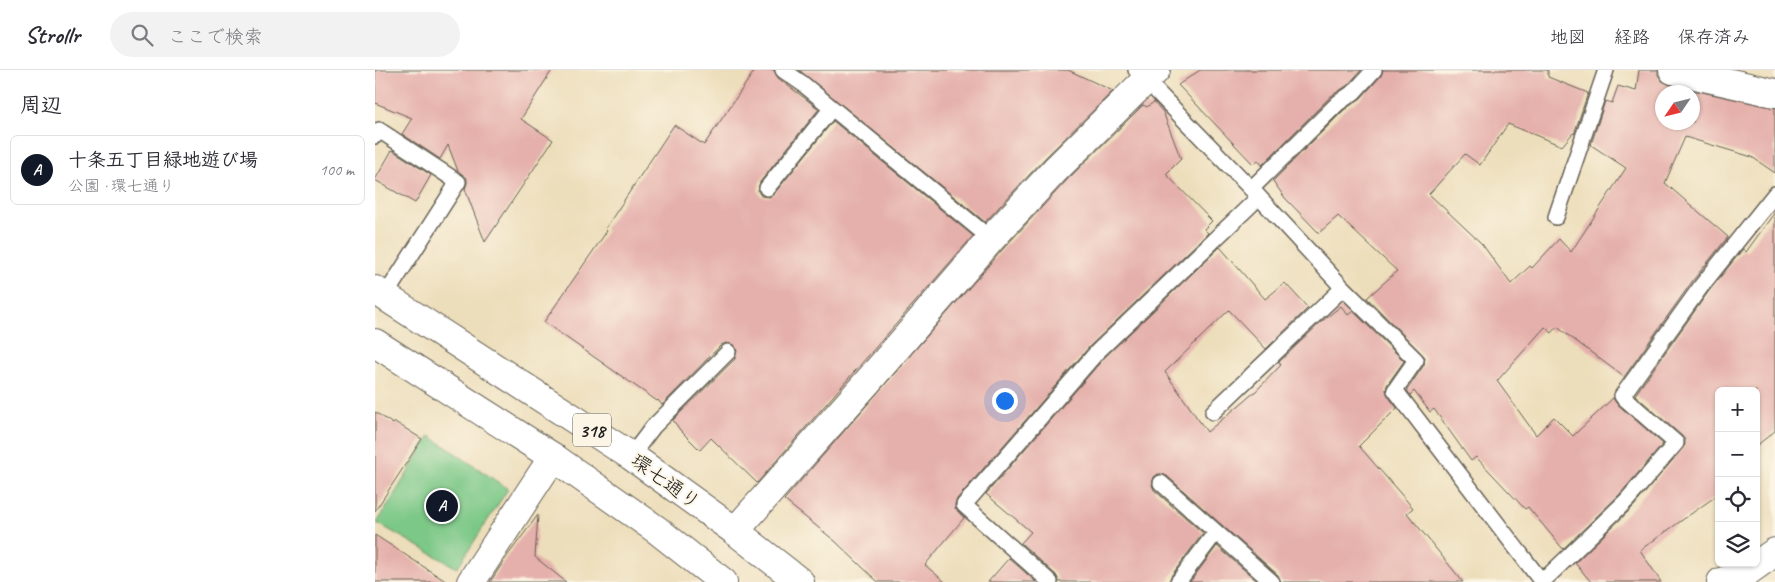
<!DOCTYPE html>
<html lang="ja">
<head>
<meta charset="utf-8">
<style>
	body { margin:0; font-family:Caveat,"Klee One",sans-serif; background:#f2f2f3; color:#2b2b33 }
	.controls { position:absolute; right:15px; bottom:15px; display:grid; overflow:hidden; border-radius:8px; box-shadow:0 1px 4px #0004 }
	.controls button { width:45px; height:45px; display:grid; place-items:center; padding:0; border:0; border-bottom:1px solid #e1e1e2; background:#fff; color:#2b2b33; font:25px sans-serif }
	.compass { position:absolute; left:1280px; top:15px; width:45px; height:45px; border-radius:50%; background:#fff; box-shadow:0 1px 4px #0004; rotate:235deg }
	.you { position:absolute; left:629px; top:330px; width:18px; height:18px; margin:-12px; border:4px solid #fff; border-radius:50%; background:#1a73e8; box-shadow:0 0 0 8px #1a73e833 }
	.badge { display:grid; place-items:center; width:32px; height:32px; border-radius:50%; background:#111827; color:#fff; font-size:16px; font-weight:700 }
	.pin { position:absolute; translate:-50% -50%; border:2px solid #fff; box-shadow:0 1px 5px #0006 }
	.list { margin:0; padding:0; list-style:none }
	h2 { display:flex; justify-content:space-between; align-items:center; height:65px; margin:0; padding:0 20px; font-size:21px }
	h2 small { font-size:16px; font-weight:400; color:#7c7c81 }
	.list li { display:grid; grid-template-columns:32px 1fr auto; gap:15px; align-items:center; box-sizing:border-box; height:70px; margin:0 10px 10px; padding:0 10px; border:1px solid #e1e1e2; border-radius:8px }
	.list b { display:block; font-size:19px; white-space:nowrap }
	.list p { margin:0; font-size:16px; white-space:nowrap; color:#7c7c81 }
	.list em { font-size:16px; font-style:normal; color:#7c7c81 }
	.icon { flex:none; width:28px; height:28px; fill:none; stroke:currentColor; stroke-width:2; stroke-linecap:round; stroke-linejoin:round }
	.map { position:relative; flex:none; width:1400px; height:512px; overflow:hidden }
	header { display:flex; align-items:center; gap:30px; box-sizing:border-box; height:70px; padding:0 25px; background:#fff; border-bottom:1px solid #e1e1e2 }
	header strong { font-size:24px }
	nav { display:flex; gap:28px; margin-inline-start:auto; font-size:18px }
	.search { width:350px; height:45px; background:#f2f2f3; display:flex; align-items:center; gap:12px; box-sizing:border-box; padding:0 18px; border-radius:28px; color:#7c7c81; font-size:19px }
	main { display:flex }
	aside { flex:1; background:#fff }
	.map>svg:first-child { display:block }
</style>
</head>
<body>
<header>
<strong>Strollr</strong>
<div class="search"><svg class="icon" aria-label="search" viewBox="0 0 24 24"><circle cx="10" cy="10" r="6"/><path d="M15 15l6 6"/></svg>ここで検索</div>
<nav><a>地図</a><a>経路</a><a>保存済み</a></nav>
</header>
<main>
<aside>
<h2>周辺<small></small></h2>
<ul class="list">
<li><span class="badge">A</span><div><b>十条五丁目緑地遊び場</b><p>公園 · 環七通り</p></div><em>100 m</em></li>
</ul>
</aside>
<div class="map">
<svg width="1400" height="512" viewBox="0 0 1400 512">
	<rect width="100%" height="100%" fill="#fcf5e5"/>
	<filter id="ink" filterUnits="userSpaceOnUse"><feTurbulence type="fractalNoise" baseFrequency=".02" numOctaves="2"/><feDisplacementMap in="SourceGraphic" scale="10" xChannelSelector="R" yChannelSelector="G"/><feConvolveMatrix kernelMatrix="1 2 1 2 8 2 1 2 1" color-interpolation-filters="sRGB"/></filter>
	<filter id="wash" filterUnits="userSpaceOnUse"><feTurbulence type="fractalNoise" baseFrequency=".0096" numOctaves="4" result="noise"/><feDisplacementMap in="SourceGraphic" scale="20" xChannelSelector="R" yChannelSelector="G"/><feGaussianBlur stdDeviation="1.12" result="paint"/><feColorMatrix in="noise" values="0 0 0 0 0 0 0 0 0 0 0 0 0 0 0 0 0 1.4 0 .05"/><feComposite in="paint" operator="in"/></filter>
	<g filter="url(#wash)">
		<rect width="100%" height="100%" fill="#eddebb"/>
		<!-- green -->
		<path fill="#7cc887" stroke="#4c7252" d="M 55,366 L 133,419 L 82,498 L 2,453 Z"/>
		<g id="blocks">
			<!-- building -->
			<path fill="#e5b0ab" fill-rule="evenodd" d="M 0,0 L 177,0 L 146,49 L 178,70 L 110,172 L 90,119 L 92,113 L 92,108 L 83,101 L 73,75 L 65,89 L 27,64 L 37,48 L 0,33 Z
				M 380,0 L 399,0 L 403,8 L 444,39 L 385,112 L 383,121 L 386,126 L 395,127 L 399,124 L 458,51 L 598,166 L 382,413 L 336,368 L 325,380 L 305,360 L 298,350 L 360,289 L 362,280 L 359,275 L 351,273 L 346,275 L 287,335 L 283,330 L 282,331 L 169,252 L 232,161 L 230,159 L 299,55 L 329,75 Z
				M 424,0 L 693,0 L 738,21 L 670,88 L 610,152 Z
				M 825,0 L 986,0 L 973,15 L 956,26 L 887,95 L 883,90 L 878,94 L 803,15 Z
				M 1008,0 L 1173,0 L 1173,7 L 1213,23 L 1199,64 L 1198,63 L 1187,76 L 1133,54 L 1105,95 L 1090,84 L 1054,124 L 1107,174 L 1136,214 L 1155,196 L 1157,198 L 1184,169 L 1196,182 L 1251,98 L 1216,75 L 1230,31 L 1237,33 L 1243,16 L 1261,21 L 1264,0 L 1283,0 L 1283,5 L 1287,11 L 1295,15 L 1400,38 L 1400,103 L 1377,87 L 1310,67 L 1290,113 L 1353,167 L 1319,209 L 1249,307 L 1182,257 L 1177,263 L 1170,257 L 1122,311 L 1161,365 L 1179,347 L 1198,366 L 1238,328 L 1241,333 L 1288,374 L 1245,424 L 1188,479 L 1153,437 L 1150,439 L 1101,387 L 1096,391 L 1059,339 L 1055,342 L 1039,321 L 1035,325 L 1032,320 L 1049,295 L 1050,287 L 992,228 L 1022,201 L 963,146 L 944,163 L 910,128 L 898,111 L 969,40 L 986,28 L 1006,6 ZM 1288,22 L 1318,22 L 1318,52 L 1288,52 Z
				M 779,32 L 788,42 L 806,89 L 791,104 L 837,151 L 829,159 L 833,163 L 715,276 L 582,429 L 580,434 L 580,438 L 589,448 L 550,495 L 570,512 L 503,512 L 460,471 L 409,430 L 628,179 L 692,110 L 768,35 L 772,37 Z
				M 17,80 L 56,105 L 40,133 L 0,110 Z
				M 1400,142 L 1400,361 L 1381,376 L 1381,321 L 1344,321 L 1344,424 L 1265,480 L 1286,512 L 1216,512 L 1200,493 L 1259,436 L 1310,375 L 1310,370 L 1307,366 L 1260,325 L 1334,221 L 1368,179 L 1371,182 Z
				M 845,177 L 890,229 L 910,213 L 933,238 L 891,279 L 854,240 L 790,302 L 832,362 L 881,321 L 906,295 L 904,292 L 946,252 L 966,236 L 973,245 L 978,241 L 1029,291 L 1012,315 L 1011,320 L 1013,326 L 1022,338 L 984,376 L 1038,438 L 1032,443 L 1088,512 L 906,512 L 903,505 L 792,406 L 787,404 L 783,404 L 779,407 L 777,415 L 779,420 L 828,463 L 796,506 L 794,512 L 684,512 L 681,505 L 646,473 L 656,462 L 611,424 L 729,288 Z
				M 0,342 L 18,354 L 20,352 L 47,369 L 0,441 Z
				M 163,445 L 160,487 L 191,512 L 115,512 L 133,485 Z
				M 0,465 L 72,512 L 0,512 Z
				M 842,476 L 883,512 L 815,512 Z
				M 634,488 L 661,512 L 613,512 Z"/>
		</g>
	</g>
	<g filter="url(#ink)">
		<use href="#blocks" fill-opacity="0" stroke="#656054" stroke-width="1"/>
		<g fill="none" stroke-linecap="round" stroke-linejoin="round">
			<!-- service casing -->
			<g stroke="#656054" stroke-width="18">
				<path id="service" d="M 408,0 L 428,14 L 616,169
					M 761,0 L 884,127 L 968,218 L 1041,290 L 1020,320 L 1167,512
					M 0,66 L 4,60 L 83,112 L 10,226
					M 392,118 L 457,38
					M 876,119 L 963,33 L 979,22 L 999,0
					M 1181,147 L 1231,0
					M 838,342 L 968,218
					M 256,386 L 278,357 L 353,282
					M 786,413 L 897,512
					M 675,512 L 589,435 L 722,282 L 884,127
					M 803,512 L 841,462
					M 1167,512 L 1252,430 L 1301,373 L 1247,326 L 1327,215 L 1400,124"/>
			</g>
			<!-- minor casing -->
			<g stroke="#656054" stroke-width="30">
				<path id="minor" d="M 360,461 L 495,309 L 616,169 L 681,99 L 781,0
					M 96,512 L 178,387
					M 1346,512 L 1369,504 L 1400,482"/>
			</g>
			<!-- tertiary casing -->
			<g stroke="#656054" stroke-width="30">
				<path id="tertiary" d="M 1298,0 L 1400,23"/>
			</g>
			<!-- primary casing -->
			<g stroke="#656054" stroke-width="30">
				<path id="primary" d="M 0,220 L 256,386 L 360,461 L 425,512
					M 0,273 L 178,387 L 282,460 L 348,512"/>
			</g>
			<!-- service -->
			<use href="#service" stroke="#fff" stroke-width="15"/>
			<!-- minor -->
			<use href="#minor" stroke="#fff" stroke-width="28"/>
			<!-- tertiary -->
			<use href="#tertiary" stroke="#fff" stroke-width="28"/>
			<!-- primary -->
			<use href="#primary" stroke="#fff" stroke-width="28"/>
		</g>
	</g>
	<g text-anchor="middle" stroke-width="4" stroke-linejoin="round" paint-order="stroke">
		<!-- shield labels -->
		<rect fill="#fcf5e5" stroke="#5f5d58" stroke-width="1" x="198" y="343.5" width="38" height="33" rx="4"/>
		<g font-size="19" font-weight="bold" fill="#1c1c1c">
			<text x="217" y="367">318</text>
		</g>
		<!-- street labels -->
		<g font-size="20" fill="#1c1c1c" stroke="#fcf5e5">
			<text transform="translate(291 411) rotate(36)" y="7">環七通り</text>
		</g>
	</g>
</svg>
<div class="controls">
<button>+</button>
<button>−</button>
<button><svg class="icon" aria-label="locate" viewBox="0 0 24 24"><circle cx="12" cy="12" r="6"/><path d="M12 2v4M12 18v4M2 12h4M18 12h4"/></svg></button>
<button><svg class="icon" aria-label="layers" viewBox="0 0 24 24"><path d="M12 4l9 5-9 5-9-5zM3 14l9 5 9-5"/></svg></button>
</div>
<svg class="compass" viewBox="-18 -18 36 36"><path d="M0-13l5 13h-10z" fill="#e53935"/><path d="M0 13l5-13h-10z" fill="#7c7c81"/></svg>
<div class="you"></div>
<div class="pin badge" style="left:67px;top:436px">A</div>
</div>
</main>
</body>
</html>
